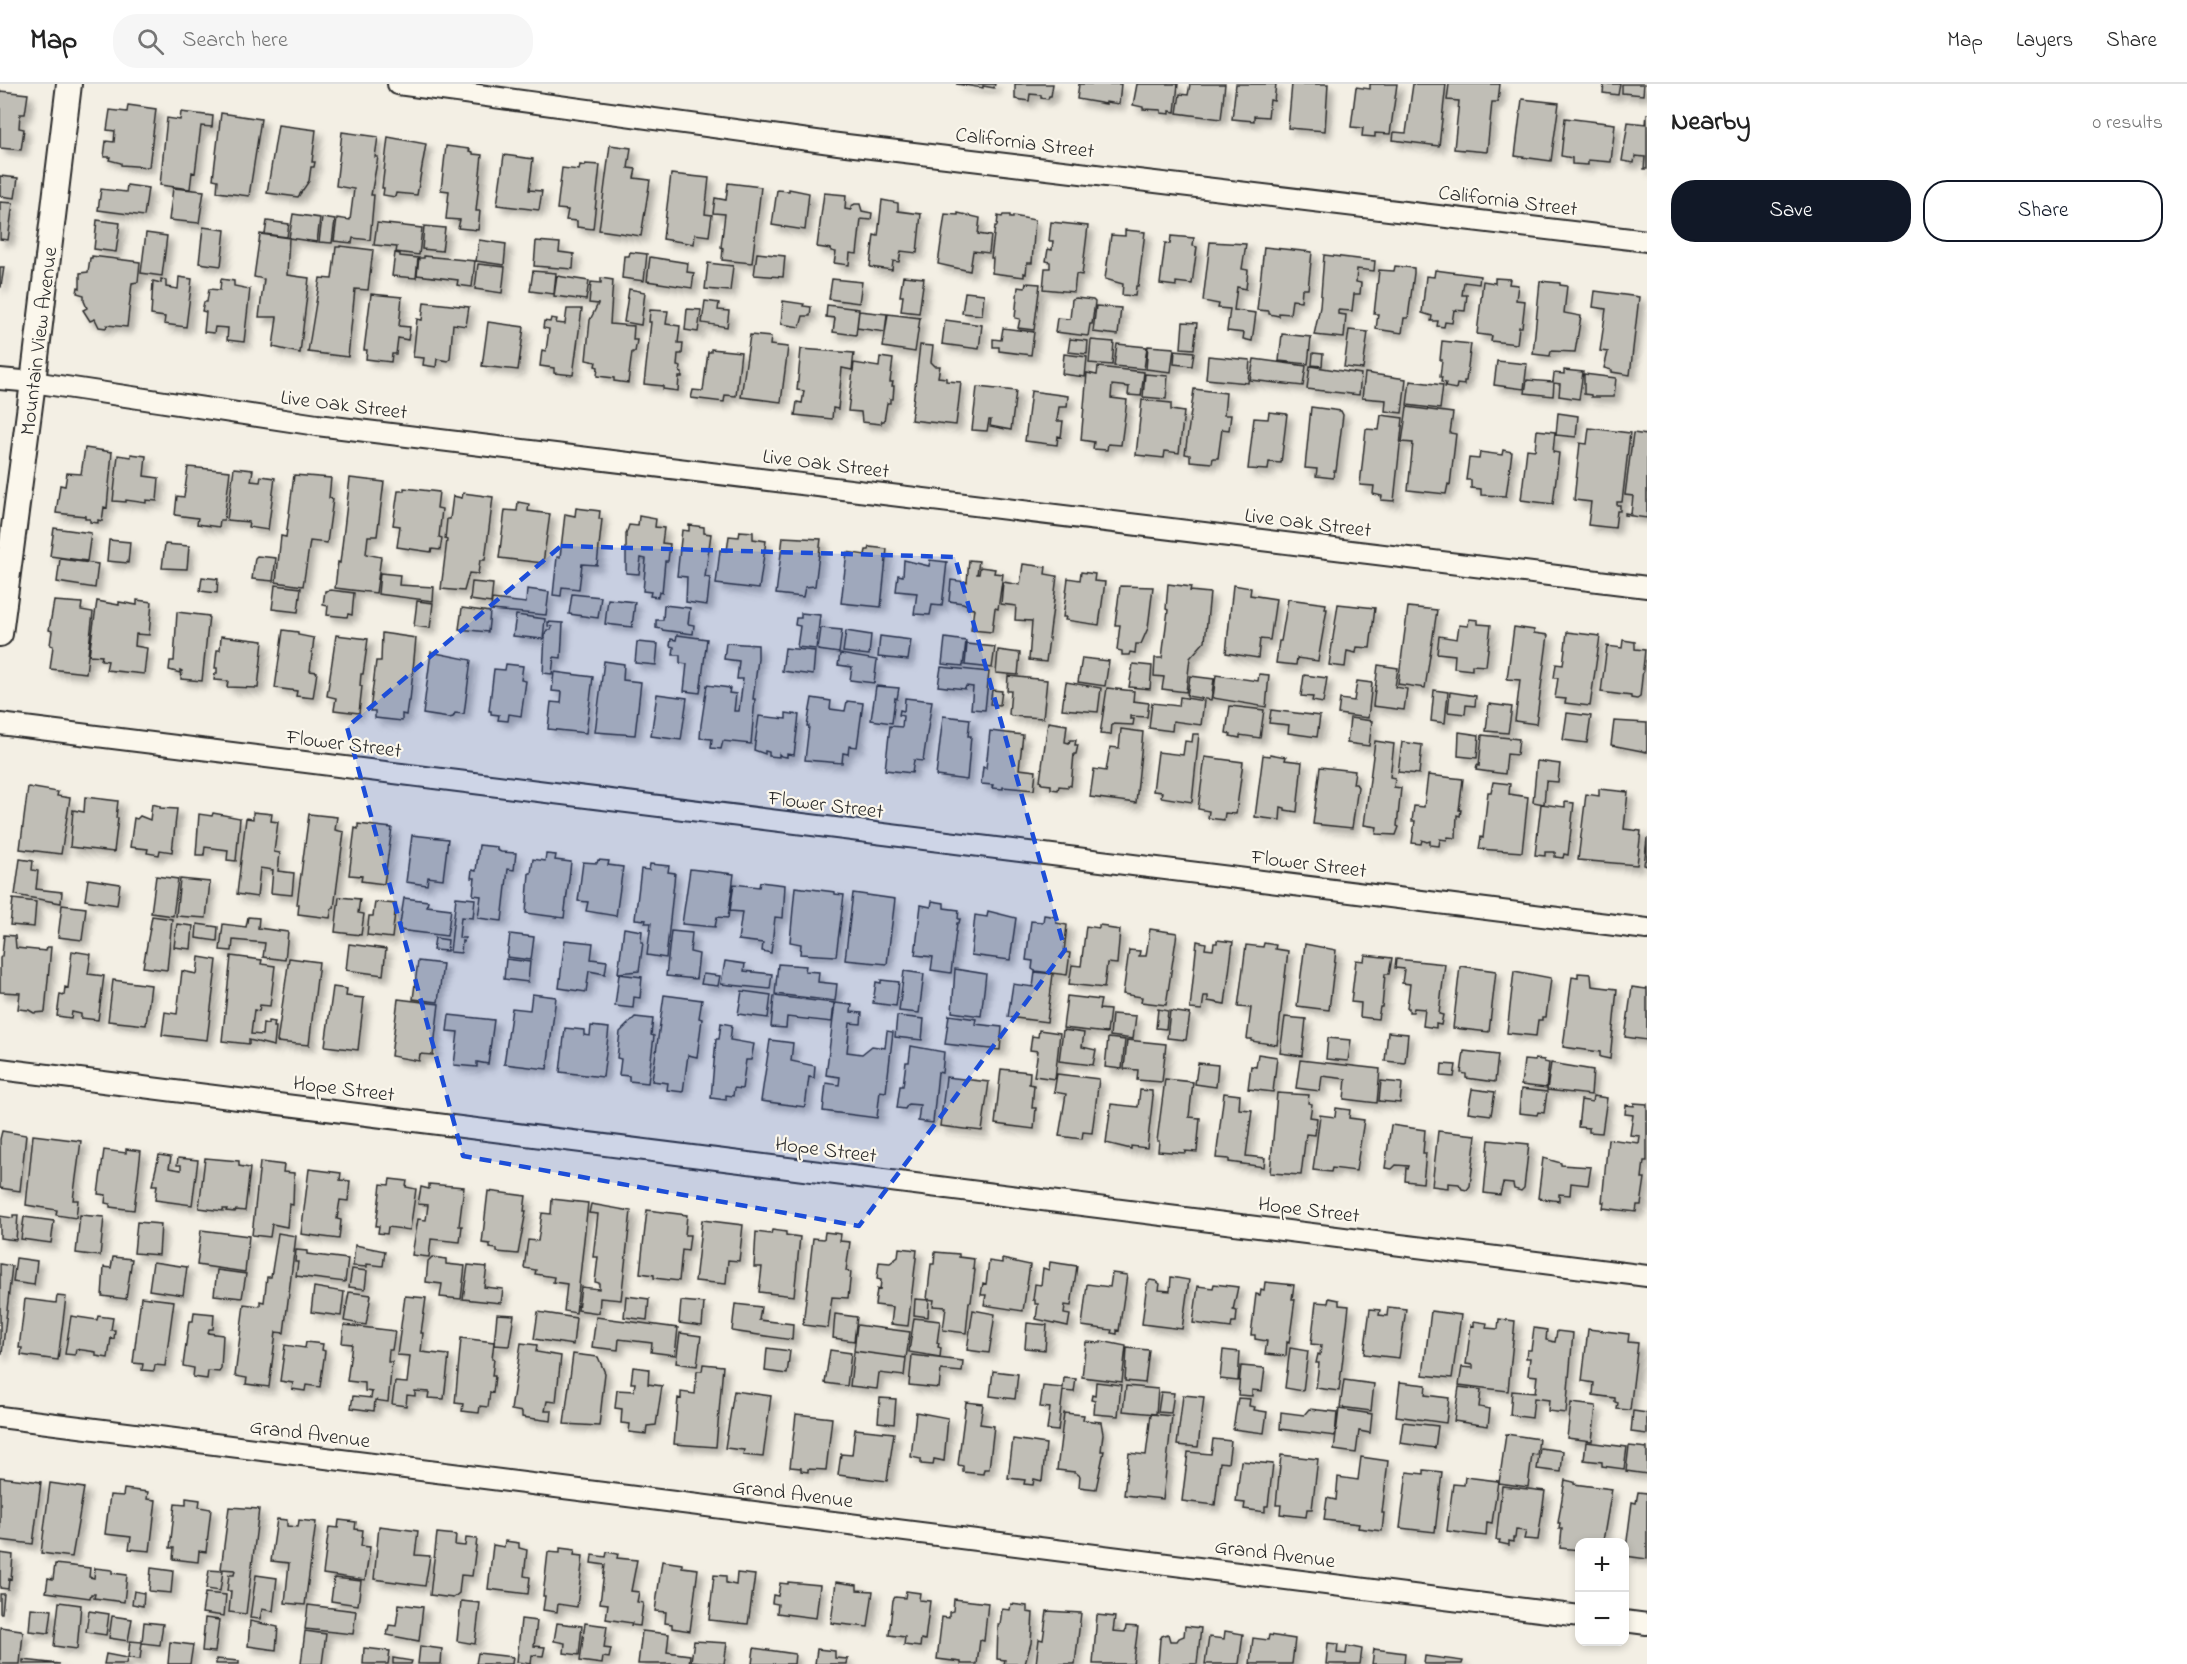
<!DOCTYPE html>
<html lang="en">
<head>
<meta charset="utf-8">
<style>
	body { margin:0; font-family:"Indie Flower",sans-serif; background:#f6f6f6; color:#222 }
	.controls { position:absolute; right:18px; bottom:18px; display:grid; overflow:hidden; border-radius:12px; box-shadow:0 3px 9px #0003 }
	.controls button { width:54px; height:54px; display:grid; place-items:center; padding:0; border:0; border-bottom:2px solid #e0e0e0; background:#fff; color:#222; font:30px sans-serif }
	.list { margin:0; padding:0; list-style:none }
	h2 { display:flex; justify-content:space-between; align-items:center; height:78px; margin:0; padding:0 24px; font-size:26px }
	h2 small { font-size:20px; font-weight:400; color:#767676 }
	.actions { display:flex; gap:12px; padding:18px 24px }
	.actions a { flex:1; padding:14px 0; border:2px solid #111827; border-radius:24px; text-align:center; font-size:21px; color:#111827 }
	.actions .main { background:#111827; color:#fff }
	.icon { flex:none; width:33px; height:33px; fill:none; stroke:currentColor; stroke-width:2; stroke-linecap:round; stroke-linejoin:round }
	.map { position:relative; flex:none; width:1647px; height:1580px; overflow:hidden }
	header { display:flex; align-items:center; gap:36px; box-sizing:border-box; height:84px; padding:0 30px; background:#fff; border-bottom:2px solid #e0e0e0 }
	header strong { font-size:28px }
	nav { display:flex; gap:33px; margin-inline-start:auto; font-size:21px }
	.search { width:420px; height:54px; background:#f6f6f6; display:flex; align-items:center; gap:15px; box-sizing:border-box; padding:0 21px; border-radius:24px; color:#767676; font-size:22px }
	main { display:flex }
	aside { flex:1; background:#fff }
	.map>svg:first-child { display:block }
</style>
</head>
<body>
<header>
<strong>Map</strong>
<div class="search"><svg class="icon" aria-label="search" viewBox="0 0 24 24"><circle cx="10" cy="10" r="6"/><path d="M15 15l6 6"/></svg>Search here</div>
<nav><a>Map</a><a>Layers</a><a>Share</a></nav>
</header>
<main>
<div class="map">
<svg width="1647" height="1580" viewBox="0 0 1647 1580">
	<defs>
		<filter id="shadow"><feDropShadow dx="5.5" dy="5.5" stdDeviation="3" flood-color="#0004"/></filter>
	</defs>
	<rect width="100%" height="100%" fill="#f3efe4"/>
	<filter id="ink" filterUnits="userSpaceOnUse"><feTurbulence type="fractalNoise" baseFrequency=".0167" numOctaves="2"/><feDisplacementMap in="SourceGraphic" scale="12" xChannelSelector="R" yChannelSelector="G"/><feConvolveMatrix kernelMatrix="1 2 1 2 8 2 1 2 1" color-interpolation-filters="sRGB"/></filter>
	<g filter="url(#ink)">
		<!-- building -->
		<path fill="#c0beb6" stroke="#2b2b2b" stroke-width="1.5" filter="url(#shadow)" d="M 956,0 L 995,0 L 994,4 L 983,2 L 983,4 Z
			M 1015,0 L 1053,0 L 1051,12 L 1049,12 L 1048,15 L 1041,14 L 1041,11 L 1030,10 L 1029,17 L 1015,15 Z
			M 1079,0 L 1121,0 L 1119,20 L 1106,18 L 1106,20 L 1077,15 Z
			M 1137,0 L 1178,0 L 1175,28 L 1170,27 L 1170,30 L 1161,29 L 1161,26 L 1143,25 L 1143,23 L 1133,21 Z
			M 1190,0 L 1225,0 L 1221,35 L 1177,29 L 1180,10 L 1188,11 Z
			M 1236,0 L 1276,0 L 1274,17 L 1270,16 L 1268,33 L 1254,32 L 1254,37 L 1232,35 Z
			M 1292,0 L 1328,0 L 1325,47 L 1288,44 Z
			M 1370,0 L 1397,0 L 1390,50 L 1375,49 L 1375,53 L 1362,52 L 1363,44 L 1351,43 L 1356,3 L 1370,5 Z
			M 1413,0 L 1446,0 L 1439,62 L 1393,56 L 1394,48 L 1406,49 Z
			M 1449,0 L 1500,0 L 1498,18 L 1492,18 L 1487,68 L 1454,65 L 1459,17 L 1447,16 Z
			M 1604,0 L 1620,0 L 1618,11 L 1603,9 Z
			M 1622,0 L 1644,0 L 1643,11 L 1622,9 Z
			M 0,7 L 28,10 L 25,30 L 20,30 L 19,44 L 24,45 L 21,66 L 0,64 Z
			M 1522,15 L 1559,19 L 1551,77 L 1515,72 Z
			M 128,21 L 156,25 L 149,83 L 121,81 L 121,79 L 109,76 L 110,73 L 104,73 L 106,57 L 114,58 L 115,47 L 107,46 L 110,26 L 127,28 Z
			M 181,28 L 213,32 L 212,43 L 201,42 L 195,89 L 192,88 L 190,105 L 160,101 L 167,34 L 180,36 Z
			M 221,29 L 261,35 L 249,112 L 217,108 L 218,96 L 213,95 Z
			M 1647,29 L 1647,85 L 1644,85 L 1645,73 L 1635,72 L 1634,79 L 1622,77 L 1628,38 L 1646,40 Z
			M 1565,34 L 1615,40 L 1611,78 L 1588,76 L 1588,81 L 1572,80 L 1572,74 L 1561,72 Z
			M 278,41 L 316,46 L 312,78 L 315,78 L 314,83 L 311,83 L 309,97 L 298,113 L 267,109 Z
			M 342,48 L 378,53 L 375,73 L 378,73 L 371,111 L 374,111 L 370,156 L 353,154 L 352,159 L 334,157 L 337,134 L 350,136 L 354,105 L 336,102 Z
			M 388,53 L 426,60 L 417,111 L 396,109 L 395,113 L 383,111 L 384,104 L 382,104 Z
			M 610,61 L 631,64 L 628,84 L 636,85 L 634,94 L 650,96 L 641,152 L 599,146 Z
			M 446,62 L 470,65 L 469,67 L 473,68 L 473,70 L 482,71 L 476,127 L 480,127 L 478,146 L 458,144 L 460,136 L 446,135 L 449,107 L 441,106 Z
			M 504,71 L 533,75 L 529,106 L 542,107 L 539,126 L 497,121 Z
			M 585,80 L 600,81 L 593,145 L 577,143 L 577,137 L 566,136 L 568,126 L 557,125 L 562,84 L 579,86 L 580,81 L 585,82 Z
			M 671,90 L 709,94 L 705,130 L 712,131 L 709,152 L 695,150 L 694,160 L 663,155 Z
			M 0,92 L 18,94 L 15,114 L 0,112 Z
			M 728,99 L 761,103 L 752,179 L 722,176 L 723,164 L 721,163 L 725,130 L 713,129 L 715,114 L 726,116 Z
			M 127,101 L 148,104 L 144,132 L 98,126 L 101,105 L 126,108 Z
			M 173,104 L 204,107 L 199,139 L 169,136 Z
			M 789,105 L 809,109 L 805,146 L 772,141 L 777,106 L 789,107 Z
			M 824,109 L 846,111 L 845,125 L 851,126 L 851,122 L 855,120 L 860,120 L 862,127 L 872,129 L 871,136 L 861,135 L 857,170 L 850,169 L 849,181 L 834,179 L 836,168 L 831,167 L 831,165 L 817,163 Z
			M 882,116 L 898,119 L 898,127 L 921,130 L 917,169 L 901,167 L 899,178 L 893,177 L 892,186 L 870,183 L 874,151 L 878,152 Z
			M 0,118 L 13,119 L 8,156 L 0,155 Z
			M 958,129 L 980,134 L 978,150 L 991,152 L 989,169 L 973,167 L 970,187 L 938,180 L 945,130 L 958,131 Z
			M 293,130 L 320,134 L 317,158 L 289,154 Z
			M 1003,131 L 1010,131 L 1010,134 L 1013,134 L 1013,132 L 1035,136 L 1032,179 L 1027,179 L 1026,190 L 1024,189 L 1024,193 L 992,189 L 993,174 L 991,174 L 995,142 L 997,142 L 998,132 L 1002,133 Z
			M 322,134 L 335,136 L 332,159 L 319,158 Z
			M 97,136 L 120,139 L 116,168 L 94,165 Z
			M 267,137 L 289,140 L 287,153 L 265,150 Z
			M 1051,138 L 1088,142 L 1082,191 L 1076,190 L 1074,208 L 1043,205 L 1045,184 L 1050,184 L 1050,178 L 1046,177 L 1048,165 L 1052,166 L 1053,157 L 1049,157 Z
			M 377,139 L 422,144 L 419,171 L 396,168 L 397,163 L 374,161 Z
			M 424,142 L 445,144 L 442,167 L 422,165 Z
			M 203,143 L 225,146 L 221,182 L 199,179 Z
			M 1125,146 L 1145,148 L 1138,202 L 1136,202 L 1135,212 L 1122,211 L 1123,200 L 1105,195 L 1111,151 L 1125,152 Z
			M 146,149 L 167,152 L 162,192 L 141,189 Z
			M 260,150 L 289,154 L 287,191 L 309,194 L 300,269 L 273,263 L 277,233 L 259,233 L 264,195 L 254,193 Z
			M 1171,152 L 1194,154 L 1193,162 L 1197,163 L 1192,200 L 1176,198 L 1176,202 L 1160,200 L 1165,159 L 1170,160 Z
			M 479,156 L 506,160 L 504,181 L 476,177 Z
			M 536,157 L 560,159 L 559,168 L 574,170 L 573,185 L 534,182 Z
			M 1210,158 L 1246,160 L 1242,185 L 1248,186 L 1246,205 L 1237,203 L 1234,226 L 1256,229 L 1252,257 L 1243,255 L 1244,249 L 1227,247 L 1230,225 L 1218,224 L 1219,220 L 1203,217 Z
			M 340,162 L 373,166 L 368,206 L 355,205 L 348,273 L 308,268 L 320,194 L 332,195 L 336,163 L 340,163 Z
			M 1264,163 L 1312,168 L 1308,205 L 1302,205 L 1301,217 L 1292,216 L 1290,230 L 1279,229 L 1279,232 L 1269,230 L 1269,227 L 1257,226 Z
			M 630,168 L 647,170 L 644,197 L 622,194 L 624,172 L 629,172 Z
			M 395,169 L 400,170 L 400,172 L 418,174 L 416,194 L 392,192 Z
			M 757,169 L 785,172 L 783,193 L 754,191 Z
			M 1324,171 L 1375,177 L 1374,187 L 1357,185 L 1356,198 L 1361,199 L 1360,210 L 1354,210 L 1352,227 L 1338,226 L 1338,230 L 1346,231 L 1344,254 L 1314,251 L 1320,223 Z
			M 92,172 L 140,178 L 138,198 L 132,199 L 127,243 L 107,241 L 106,244 L 99,243 L 95,235 L 90,237 L 83,226 L 87,224 L 84,217 L 84,211 L 77,209 L 78,203 L 80,204 L 80,189 L 88,188 L 90,174 L 92,174 Z
			M 424,172 L 475,177 L 472,203 L 457,201 L 458,196 L 417,191 L 419,174 L 424,174 Z
			M 650,173 L 688,179 L 687,188 L 694,189 L 692,204 L 647,197 Z
			M 708,179 L 733,182 L 730,207 L 705,205 Z
			M 478,180 L 505,183 L 502,209 L 475,205 Z
			M 1395,182 L 1414,184 L 1414,189 L 1408,234 L 1404,234 L 1402,249 L 1376,245 L 1378,230 L 1374,230 L 1379,186 L 1394,187 Z
			M 0,183 L 4,183 L 1,203 L 0,203 Z
			M 1435,186 L 1480,192 L 1479,200 L 1464,198 L 1462,211 L 1467,211 L 1465,227 L 1454,226 L 1452,239 L 1445,238 L 1444,243 L 1437,242 L 1438,237 L 1431,237 L 1432,232 L 1422,229 L 1426,192 L 1434,193 Z
			M 533,187 L 556,189 L 554,210 L 530,207 Z
			M 557,192 L 589,197 L 586,216 L 554,212 Z
			M 903,192 L 924,194 L 919,229 L 901,227 L 903,212 L 900,212 Z
			M 179,193 L 192,195 L 186,243 L 164,240 L 165,233 L 151,231 L 153,197 L 161,199 L 161,195 L 166,196 L 166,203 L 178,205 Z
			M 601,194 L 613,196 L 610,240 L 634,242 L 633,256 L 637,256 L 635,268 L 632,268 L 628,299 L 614,297 L 614,294 L 597,292 L 598,283 L 595,282 L 596,278 L 586,276 L 590,236 L 598,220 L 589,219 L 591,198 L 601,199 Z
			M 1495,194 L 1510,195 L 1509,200 L 1518,201 L 1516,216 L 1525,217 L 1522,243 L 1519,243 L 1517,260 L 1491,257 L 1492,252 L 1477,250 L 1483,197 L 1495,199 Z
			M 221,195 L 234,197 L 234,202 L 250,205 L 244,258 L 227,256 L 228,244 L 215,243 L 214,249 L 204,248 L 206,228 L 202,227 L 204,218 L 207,218 L 209,205 L 220,206 Z
			M 832,195 L 862,198 L 859,219 L 829,215 Z
			M 1540,197 L 1560,199 L 1560,201 L 1567,202 L 1564,229 L 1581,232 L 1575,268 L 1551,267 L 1550,272 L 1533,270 Z
			M 1026,199 L 1040,200 L 1034,246 L 1018,244 L 1020,235 L 1015,234 L 1018,203 L 1025,204 Z
			M 629,205 L 645,208 L 641,241 L 624,238 Z
			M 1595,207 L 1639,213 L 1630,291 L 1612,288 L 1612,286 L 1604,284 L 1608,268 L 1600,267 L 1606,225 L 1593,223 Z
			M 965,208 L 984,210 L 982,231 L 962,229 Z
			M 371,210 L 402,213 L 399,242 L 410,243 L 408,256 L 398,254 L 396,270 L 392,270 L 391,278 L 366,275 L 367,266 L 364,266 Z
			M 1076,214 L 1093,216 L 1095,218 L 1092,240 L 1090,240 L 1088,252 L 1055,248 L 1057,234 L 1070,235 L 1072,215 Z
			M 705,217 L 719,219 L 718,226 L 729,227 L 727,243 L 702,239 Z
			M 783,217 L 804,220 L 803,222 L 811,223 L 810,232 L 803,232 L 800,243 L 781,240 Z
			M 424,218 L 469,223 L 466,242 L 453,240 L 450,275 L 448,277 L 437,275 L 436,283 L 423,281 L 424,274 L 413,273 L 417,235 L 422,236 Z
			M 827,221 L 859,225 L 856,251 L 833,248 L 835,234 L 826,233 Z
			M 1096,222 L 1121,224 L 1118,251 L 1093,248 Z
			M 567,225 L 582,225 L 573,291 L 554,289 L 554,284 L 540,282 L 542,266 L 546,267 L 549,245 L 543,244 L 544,237 L 550,238 L 551,234 L 557,235 L 556,239 L 565,240 Z
			M 687,225 L 701,226 L 698,248 L 685,246 Z
			M 650,226 L 668,227 L 666,240 L 680,242 L 678,259 L 683,259 L 682,270 L 678,270 L 677,282 L 681,283 L 680,288 L 682,289 L 682,293 L 679,293 L 678,307 L 663,305 L 663,302 L 644,300 L 651,238 L 649,238 Z
			M 859,227 L 887,230 L 885,248 L 857,244 Z
			M 888,230 L 920,234 L 915,268 L 883,263 Z
			M 945,236 L 982,241 L 979,265 L 942,260 Z
			M 488,238 L 524,243 L 518,286 L 482,282 Z
			M 1183,238 L 1197,239 L 1194,265 L 1181,264 Z
			M 1003,244 L 1034,248 L 1031,271 L 999,267 L 999,263 L 993,263 L 993,255 L 1001,256 Z
			M 1349,246 L 1368,248 L 1363,285 L 1344,283 Z
			M 1282,250 L 1311,253 L 1308,280 L 1279,277 Z
			M 750,251 L 771,253 L 770,261 L 788,263 L 781,318 L 741,313 Z
			M 1070,255 L 1088,257 L 1087,270 L 1068,268 Z
			M 1091,256 L 1114,258 L 1112,281 L 1089,279 Z
			M 1442,257 L 1471,260 L 1466,297 L 1464,297 L 1464,301 L 1457,300 L 1456,305 L 1445,303 L 1446,299 L 1441,298 L 1442,293 L 1440,293 L 1442,276 L 1440,276 Z
			M 1117,260 L 1147,263 L 1144,285 L 1114,282 Z
			M 920,261 L 933,262 L 931,278 L 935,282 L 940,282 L 938,293 L 946,294 L 946,297 L 961,298 L 956,341 L 911,336 Z
			M 1148,262 L 1174,264 L 1171,288 L 1146,285 Z
			M 711,265 L 741,268 L 736,312 L 725,311 L 724,318 L 691,314 L 693,306 L 703,307 L 708,268 L 711,268 Z
			M 801,265 L 854,269 L 852,286 L 842,284 L 838,325 L 833,324 L 832,335 L 795,331 L 797,318 L 802,319 L 804,307 L 797,306 Z
			M 1175,266 L 1194,268 L 1192,282 L 1174,280 Z
			M 1313,269 L 1323,270 L 1322,282 L 1312,281 Z
			M 1064,270 L 1087,273 L 1085,293 L 1062,290 Z
			M 1208,272 L 1250,276 L 1248,299 L 1206,295 Z
			M 880,273 L 893,275 L 890,298 L 893,298 L 892,302 L 894,302 L 893,315 L 890,315 L 890,319 L 887,319 L 884,337 L 882,337 L 881,340 L 862,338 L 861,328 L 848,327 L 854,279 L 879,283 Z
			M 1254,275 L 1306,282 L 1303,302 L 1250,296 Z
			M 1497,277 L 1527,280 L 1524,305 L 1494,301 Z
			M 1310,282 L 1361,290 L 1359,311 L 1307,305 Z
			M 1098,283 L 1144,288 L 1141,312 L 1128,311 L 1129,303 L 1112,301 L 1111,314 L 1127,316 L 1121,361 L 1108,360 L 1107,366 L 1093,365 L 1094,358 L 1081,356 L 1087,289 L 1097,291 Z
			M 1564,286 L 1583,288 L 1579,315 L 1559,312 L 1560,300 L 1554,299 L 1553,312 L 1525,309 L 1527,296 L 1553,298 L 1554,289 L 1564,290 Z
			M 1365,289 L 1406,295 L 1402,329 L 1385,327 L 1386,316 L 1362,314 Z
			M 1145,290 L 1168,292 L 1166,315 L 1143,313 Z
			M 1584,290 L 1616,294 L 1614,313 L 1591,313 L 1591,311 L 1584,310 Z
			M 1410,297 L 1443,301 L 1440,325 L 1407,321 Z
			M 977,303 L 1016,307 L 1011,346 L 990,342 L 991,336 L 989,336 L 987,347 L 972,346 Z
			M 1194,305 L 1226,309 L 1224,331 L 1231,331 L 1229,346 L 1222,345 L 1218,374 L 1213,374 L 1212,379 L 1190,377 L 1190,371 L 1185,370 Z
			M 1031,307 L 1068,312 L 1067,323 L 1059,323 L 1057,337 L 1063,337 L 1061,353 L 1058,352 L 1057,361 L 1025,357 Z
			M 1142,316 L 1171,319 L 1171,326 L 1184,328 L 1179,369 L 1165,367 L 1164,374 L 1136,371 Z
			M 1311,323 L 1341,327 L 1343,331 L 1336,387 L 1334,387 L 1333,394 L 1316,392 L 1317,385 L 1305,384 Z
			M 1407,323 L 1453,329 L 1450,349 L 1456,350 L 1450,401 L 1448,400 L 1446,410 L 1408,406 L 1413,359 L 1402,358 Z
			M 1269,328 L 1287,330 L 1281,379 L 1269,378 L 1268,386 L 1248,385 L 1254,334 L 1268,335 Z
			M 1558,329 L 1578,332 L 1576,353 L 1556,351 Z
			M 1381,331 L 1403,334 L 1394,417 L 1381,416 L 1382,412 L 1373,410 L 1374,402 L 1360,401 L 1366,345 L 1379,346 Z
			M 1589,344 L 1630,349 L 1622,418 L 1617,418 L 1617,421 L 1620,421 L 1620,427 L 1617,427 L 1615,444 L 1588,441 L 1591,418 L 1574,416 L 1580,359 L 1587,360 Z
			M 1537,346 L 1555,348 L 1553,368 L 1559,369 L 1553,420 L 1521,416 L 1527,365 L 1535,366 Z
			M 1633,349 L 1647,351 L 1647,434 L 1625,431 L 1625,429 L 1631,430 L 1633,412 L 1625,411 Z
			M 85,364 L 112,368 L 107,424 L 104,423 L 102,437 L 98,436 L 98,439 L 90,438 L 90,435 L 85,435 L 85,432 L 56,429 L 60,401 L 65,402 L 67,389 L 81,390 Z
			M 1503,366 L 1512,368 L 1506,412 L 1481,411 L 1481,405 L 1471,404 L 1471,396 L 1466,396 L 1469,374 L 1479,375 L 1480,368 L 1502,371 Z
			M 131,370 L 146,372 L 144,392 L 159,394 L 157,417 L 146,416 L 146,419 L 126,416 L 126,418 L 113,417 L 118,371 L 131,373 Z
			M 188,383 L 230,387 L 224,436 L 220,436 L 219,443 L 197,440 L 198,434 L 175,431 L 177,412 L 184,413 Z
			M 234,384 L 253,386 L 251,397 L 260,398 L 261,392 L 275,394 L 268,446 L 248,443 L 249,438 L 227,436 Z
			M 294,391 L 331,394 L 329,414 L 333,415 L 327,459 L 310,457 L 303,502 L 276,498 L 281,452 L 286,453 Z
			M 350,394 L 384,398 L 377,452 L 368,452 L 366,470 L 381,473 L 376,509 L 335,504 L 338,478 L 340,479 Z
			M 404,404 L 439,408 L 437,424 L 442,425 L 439,453 L 442,454 L 440,466 L 432,465 L 431,468 L 397,463 L 400,442 L 393,441 L 398,407 L 404,407 Z
			M 463,409 L 493,413 L 485,476 L 480,476 L 478,490 L 469,489 L 464,507 L 441,505 L 447,456 L 445,455 L 447,435 L 450,435 L 453,412 L 462,414 Z
			M 518,418 L 529,420 L 528,427 L 550,430 L 543,479 L 499,474 L 505,426 L 517,427 Z
			M 576,424 L 600,427 L 599,435 L 602,435 L 597,481 L 582,480 L 579,505 L 562,503 L 561,512 L 553,511 L 557,473 L 560,473 L 565,430 L 575,432 Z
			M 639,432 L 656,435 L 655,443 L 664,444 L 662,459 L 670,460 L 668,477 L 665,477 L 662,509 L 659,508 L 658,513 L 650,512 L 651,508 L 643,507 L 646,475 L 641,474 L 639,490 L 626,489 L 626,450 L 629,441 L 638,442 Z
			M 689,441 L 704,443 L 704,449 L 711,450 L 705,493 L 710,494 L 707,521 L 686,518 L 687,493 L 677,492 L 682,446 L 689,447 Z
			M 54,444 L 91,449 L 87,477 L 50,472 Z
			M 740,447 L 753,448 L 753,455 L 766,457 L 759,505 L 716,500 L 720,466 L 727,467 L 729,452 L 739,453 Z
			M 783,453 L 821,455 L 815,502 L 805,503 L 803,513 L 776,510 Z
			M 109,456 L 130,458 L 128,479 L 107,477 Z
			M 165,460 L 189,462 L 187,485 L 162,484 Z
			M 870,463 L 887,465 L 881,523 L 841,519 L 847,468 L 865,471 L 866,466 L 869,466 Z
			M 257,472 L 276,474 L 273,497 L 252,495 L 255,474 Z
			M 60,475 L 98,480 L 95,504 L 57,498 Z
			M 904,476 L 929,482 L 930,476 L 947,478 L 942,522 L 932,521 L 930,531 L 914,530 L 917,509 L 896,507 L 898,491 L 903,492 Z
			M 969,476 L 979,477 L 977,490 L 979,490 L 980,483 L 995,485 L 994,489 L 1003,490 L 998,525 L 995,524 L 992,548 L 971,546 L 974,525 L 967,524 L 967,521 L 963,519 L 949,517 L 951,496 L 967,498 Z
			M 1023,480 L 1046,483 L 1045,490 L 1057,492 L 1046,578 L 1029,576 L 1032,537 L 1015,536 L 1016,522 L 1001,520 L 1003,498 L 1020,501 Z
			M 1081,488 L 1095,490 L 1094,497 L 1105,498 L 1099,541 L 1065,536 L 1066,533 L 1063,533 L 1068,494 L 1080,496 Z
			M 380,489 L 400,491 L 399,501 L 434,503 L 433,517 L 378,510 Z
			M 202,493 L 218,495 L 217,509 L 200,507 Z
			M 472,498 L 493,500 L 491,519 L 470,516 Z
			M 1168,500 L 1191,503 L 1190,507 L 1210,509 L 1205,557 L 1190,574 L 1186,608 L 1162,605 L 1164,593 L 1154,592 L 1155,574 L 1162,574 L 1168,526 L 1166,525 Z
			M 275,501 L 301,504 L 298,528 L 272,525 Z
			M 1233,501 L 1251,504 L 1250,511 L 1276,515 L 1270,556 L 1260,555 L 1258,574 L 1226,569 Z
			M 1120,502 L 1153,503 L 1148,544 L 1141,560 L 1136,560 L 1135,569 L 1130,568 L 1129,571 L 1122,571 L 1122,567 L 1117,566 L 1120,541 L 1115,541 Z
			M 527,505 L 549,508 L 546,531 L 491,526 L 492,515 L 526,519 Z
			M 331,506 L 354,509 L 352,531 L 348,530 L 347,533 L 327,531 L 328,522 L 323,521 L 325,507 Z
			M 572,510 L 601,513 L 598,534 L 569,530 Z
			M 608,515 L 635,518 L 632,543 L 605,540 Z
			M 1288,515 L 1326,520 L 1325,525 L 1327,525 L 1318,577 L 1297,574 L 1296,581 L 1276,579 L 1279,557 L 1281,557 Z
			M 137,516 L 152,518 L 149,551 L 136,550 L 135,562 L 147,564 L 144,590 L 106,586 L 108,577 L 101,576 L 102,572 L 89,571 L 97,517 L 119,521 L 119,518 L 137,521 Z
			M 54,517 L 82,519 L 81,526 L 93,528 L 86,589 L 50,585 L 53,562 L 50,561 L 52,547 L 49,546 Z
			M 417,517 L 433,519 L 430,544 L 414,542 Z
			M 1338,520 L 1375,524 L 1370,564 L 1357,563 L 1356,569 L 1347,567 L 1345,583 L 1329,581 Z
			M 664,521 L 690,524 L 688,540 L 694,541 L 693,550 L 662,546 L 662,545 L 656,544 L 656,536 L 663,536 Z
			M 1408,523 L 1437,526 L 1425,604 L 1398,600 Z
			M 462,524 L 490,528 L 488,548 L 459,545 Z
			M 177,528 L 209,532 L 202,597 L 181,595 L 182,587 L 180,586 L 180,589 L 169,586 L 170,577 L 174,577 Z
			M 801,529 L 820,531 L 816,565 L 797,563 L 800,542 L 795,541 L 796,534 L 801,534 Z
			M 516,531 L 545,535 L 543,555 L 513,552 Z
			M 1469,535 L 1478,536 L 1478,540 L 1491,541 L 1486,582 L 1472,581 L 1472,586 L 1454,584 L 1455,571 L 1437,569 L 1439,552 L 1457,555 L 1459,541 L 1468,542 Z
			M 548,538 L 563,539 L 561,574 L 554,573 L 552,590 L 543,589 L 545,551 L 547,546 L 551,546 L 552,543 L 548,542 Z
			M 1514,543 L 1534,546 L 1534,549 L 1548,551 L 1536,640 L 1515,637 L 1520,596 L 1507,595 Z
			M 821,544 L 842,546 L 839,569 L 818,566 Z
			M 283,546 L 298,548 L 298,551 L 314,554 L 310,587 L 317,588 L 313,614 L 296,612 L 297,607 L 275,604 Z
			M 846,547 L 871,551 L 869,571 L 843,568 Z
			M 1567,548 L 1600,552 L 1590,622 L 1565,619 L 1566,615 L 1555,614 L 1558,594 L 1554,594 L 1556,580 L 1563,581 Z
			M 382,549 L 416,554 L 410,617 L 408,617 L 406,631 L 402,630 L 402,637 L 375,634 L 375,627 L 370,627 L 376,577 L 381,577 Z
			M 336,551 L 368,555 L 363,590 L 361,590 L 360,602 L 362,602 L 359,629 L 334,626 L 336,614 L 327,612 Z
			M 677,551 L 707,555 L 700,609 L 684,607 L 687,580 L 680,579 L 680,571 L 673,571 L 674,563 L 670,562 L 671,555 L 676,556 Z
			M 221,552 L 263,557 L 258,604 L 227,603 L 228,597 L 214,596 L 215,589 L 217,589 L 217,584 L 215,584 L 217,566 L 220,566 Z
			M 880,552 L 911,556 L 908,576 L 878,573 Z
			M 945,554 L 966,557 L 963,582 L 942,580 Z
			M 1623,556 L 1635,558 L 1635,565 L 1645,566 L 1640,613 L 1637,615 L 1631,614 L 1631,612 L 1601,608 L 1607,562 L 1622,564 Z
			M 637,558 L 658,560 L 656,581 L 635,579 Z
			M 726,559 L 758,561 L 758,575 L 753,615 L 755,615 L 751,660 L 723,657 L 721,665 L 711,664 L 712,655 L 700,654 L 701,641 L 707,601 L 730,604 L 729,609 L 736,610 L 734,627 L 739,627 L 743,595 L 737,595 L 739,577 L 724,575 Z
			M 967,560 L 995,563 L 992,584 L 965,581 Z
			M 785,564 L 815,567 L 813,591 L 782,587 Z
			M 998,566 L 1020,569 L 1018,591 L 996,589 Z
			M 431,568 L 471,576 L 464,630 L 455,629 L 453,633 L 449,634 L 423,630 Z
			M 840,570 L 877,576 L 874,599 L 850,596 L 852,583 L 838,581 Z
			M 1082,574 L 1109,577 L 1105,602 L 1078,598 Z
			M 604,577 L 624,580 L 623,596 L 641,598 L 635,651 L 595,648 Z
			M 506,580 L 523,582 L 521,596 L 526,597 L 521,632 L 509,630 L 508,637 L 498,636 L 499,631 L 491,630 L 491,627 L 489,627 L 494,585 L 505,586 Z
			M 1133,580 L 1152,582 L 1150,605 L 1129,603 Z
			M 1378,581 L 1398,584 L 1395,603 L 1407,605 L 1404,626 L 1373,622 Z
			M 941,583 L 989,588 L 985,626 L 971,625 L 973,603 L 966,602 L 965,605 L 938,602 Z
			M 554,588 L 593,593 L 586,649 L 548,645 L 551,618 L 561,619 L 562,608 L 552,607 Z
			M 1259,590 L 1269,591 L 1266,623 L 1213,614 L 1216,591 L 1258,597 Z
			M 1304,591 L 1327,594 L 1323,619 L 1312,617 L 1313,613 L 1301,612 Z
			M 1008,592 L 1047,596 L 1043,634 L 1011,632 L 1009,630 L 1011,607 L 1007,607 Z
			M 1190,592 L 1214,595 L 1211,616 L 1187,612 Z
			M 1357,597 L 1372,599 L 1368,634 L 1338,630 L 1340,615 L 1354,617 Z
			M 1066,598 L 1101,604 L 1098,628 L 1062,625 Z
			M 876,602 L 899,604 L 897,615 L 895,614 L 892,639 L 871,636 Z
			M 1107,604 L 1134,607 L 1133,617 L 1149,619 L 1147,633 L 1130,632 L 1130,635 L 1134,635 L 1133,641 L 1112,640 L 1111,651 L 1100,650 Z
			M 992,606 L 1002,607 L 1000,621 L 990,620 Z
			M 1434,606 L 1448,608 L 1445,639 L 1431,637 Z
			M 1450,608 L 1476,612 L 1475,622 L 1466,621 L 1465,630 L 1448,628 Z
			M 657,610 L 687,614 L 681,656 L 651,652 Z
			M 1180,613 L 1204,617 L 1201,641 L 1173,637 L 1172,647 L 1149,644 L 1152,619 L 1179,622 Z
			M 812,614 L 831,617 L 830,625 L 845,627 L 847,617 L 863,619 L 857,663 L 849,662 L 848,670 L 843,669 L 842,679 L 805,676 L 809,642 L 807,642 Z
			M 905,614 L 932,617 L 923,677 L 914,676 L 912,689 L 885,686 L 890,642 L 902,643 L 903,632 L 899,631 L 900,626 L 904,627 Z
			M 1489,620 L 1512,623 L 1508,649 L 1486,647 Z
			M 1230,622 L 1264,626 L 1260,654 L 1240,651 L 1240,654 L 1230,652 L 1231,650 L 1226,649 Z
			M 1271,626 L 1320,632 L 1317,653 L 1288,649 L 1289,641 L 1269,639 Z
			M 786,629 L 799,631 L 794,671 L 787,670 L 787,673 L 781,672 L 779,670 L 779,673 L 769,672 L 769,668 L 765,667 L 765,670 L 754,666 L 759,632 L 786,635 Z
			M 1567,629 L 1591,632 L 1587,659 L 1563,656 Z
			M 943,632 L 970,635 L 968,652 L 971,652 L 967,696 L 936,692 Z
			M 1350,634 L 1372,637 L 1369,662 L 1347,659 Z
			M 1614,637 L 1647,639 L 1647,668 L 1611,661 Z
			M 1048,638 L 1067,641 L 1065,658 L 1069,659 L 1070,656 L 1076,656 L 1075,661 L 1078,661 L 1076,670 L 1074,670 L 1071,702 L 1068,701 L 1068,703 L 1059,702 L 1058,706 L 1051,705 L 1051,701 L 1042,700 L 1040,697 Z
			M 1121,645 L 1143,648 L 1136,719 L 1090,713 L 1094,685 L 1106,687 L 1110,663 L 1119,664 Z
			M 990,647 L 1023,651 L 1019,685 L 1036,687 L 1034,706 L 1003,703 L 1003,705 L 992,704 L 993,701 L 981,700 L 983,683 L 986,684 Z
			M 1459,648 L 1479,651 L 1477,674 L 1458,672 Z
			M 1193,650 L 1199,650 L 1192,718 L 1161,713 L 1162,708 L 1153,707 L 1158,668 L 1183,671 L 1185,657 L 1192,658 Z
			M 1482,651 L 1519,655 L 1517,671 L 1507,670 L 1505,690 L 1476,686 L 1477,681 L 1479,682 Z
			M 1375,657 L 1394,660 L 1390,693 L 1395,694 L 1394,703 L 1401,704 L 1397,742 L 1399,743 L 1396,751 L 1376,750 L 1377,743 L 1364,741 Z
			M 1402,658 L 1422,661 L 1419,690 L 1398,688 Z
			M 1270,670 L 1286,673 L 1285,676 L 1302,678 L 1297,728 L 1285,726 L 1285,724 L 1281,723 L 1280,736 L 1255,733 L 1263,671 L 1270,672 Z
			M 1205,673 L 1243,678 L 1236,730 L 1225,729 L 1224,736 L 1208,734 L 1209,727 L 1198,725 Z
			M 1537,677 L 1560,680 L 1558,698 L 1546,697 L 1544,720 L 1533,718 Z
			M 1320,683 L 1355,687 L 1353,700 L 1356,700 L 1358,703 L 1352,744 L 1313,740 Z
			M 1428,691 L 1463,695 L 1459,726 L 1461,726 L 1460,732 L 1457,731 L 1456,754 L 1448,753 L 1447,756 L 1440,755 L 1439,762 L 1430,761 L 1430,757 L 1427,758 L 1422,756 L 1421,760 L 1412,759 L 1415,737 L 1412,737 L 1414,722 L 1424,723 Z
			M 1493,698 L 1510,700 L 1509,710 L 1528,713 L 1522,768 L 1479,765 L 1481,753 L 1483,754 L 1488,708 L 1491,708 Z
			M 28,703 L 58,708 L 57,712 L 70,714 L 61,770 L 20,765 Z
			M 1599,705 L 1628,708 L 1624,745 L 1641,747 L 1637,781 L 1578,776 L 1586,710 L 1599,712 Z
			M 85,713 L 118,717 L 116,734 L 118,734 L 114,768 L 70,763 L 73,726 L 84,728 Z
			M 1565,718 L 1574,719 L 1568,771 L 1564,770 L 1563,774 L 1555,773 L 1555,768 L 1545,768 L 1545,772 L 1535,771 L 1541,720 L 1565,723 Z
			M 152,720 L 160,722 L 160,724 L 177,725 L 172,768 L 160,766 L 159,771 L 147,769 L 148,765 L 130,763 L 134,734 L 137,735 L 140,732 L 150,736 Z
			M 253,728 L 272,730 L 271,737 L 278,738 L 274,768 L 280,769 L 278,787 L 294,789 L 292,811 L 271,809 L 273,786 L 260,784 L 257,813 L 237,810 L 246,734 L 253,735 Z
			M 213,729 L 240,734 L 236,777 L 227,776 L 228,766 L 205,763 L 204,771 L 196,771 L 199,730 L 212,732 Z
			M 309,730 L 337,733 L 335,746 L 344,748 L 334,824 L 332,824 L 330,834 L 298,830 L 299,820 L 297,820 Z
			M 358,740 L 392,744 L 384,800 L 361,797 L 362,792 L 349,791 L 355,744 L 358,745 Z
			M 412,751 L 448,755 L 443,795 L 428,793 L 427,801 L 406,798 Z
			M 1647,754 L 1647,782 L 1644,781 Z
			M 479,761 L 497,763 L 497,766 L 501,768 L 516,769 L 514,786 L 508,785 L 502,837 L 478,834 L 481,812 L 473,811 L 475,794 L 471,794 L 472,786 L 476,787 Z
			M 546,770 L 556,771 L 555,776 L 571,778 L 564,834 L 526,829 L 529,789 L 531,789 L 533,775 L 545,777 Z
			M 20,775 L 33,777 L 32,786 L 38,787 L 36,805 L 62,808 L 61,819 L 15,811 Z
			M 598,776 L 609,777 L 608,781 L 623,783 L 616,832 L 586,827 L 588,818 L 578,817 L 583,778 L 597,779 Z
			M 650,780 L 669,782 L 668,788 L 675,789 L 666,874 L 647,871 L 651,839 L 645,839 L 646,836 L 635,835 L 641,785 L 649,786 Z
			M 690,785 L 734,790 L 728,834 L 717,833 L 715,843 L 682,840 Z
			M 156,792 L 178,795 L 173,832 L 151,829 Z
			M 88,795 L 120,800 L 117,821 L 85,816 Z
			M 180,795 L 210,798 L 206,834 L 176,832 Z
			M 760,798 L 785,801 L 783,834 L 775,833 L 771,869 L 762,867 L 763,859 L 738,856 L 742,828 L 730,827 L 734,800 L 759,803 Z
			M 795,803 L 835,808 L 835,810 L 844,811 L 836,872 L 800,870 L 801,860 L 790,858 Z
			M 853,809 L 895,815 L 887,880 L 845,876 Z
			M 339,813 L 360,815 L 358,829 L 364,830 L 361,851 L 335,848 Z
			M 456,813 L 475,815 L 473,834 L 461,833 L 459,854 L 465,854 L 464,858 L 462,857 L 461,869 L 450,868 Z
			M 404,814 L 428,817 L 427,822 L 451,825 L 447,852 L 399,846 Z
			M 13,815 L 36,818 L 34,843 L 10,841 Z
			M 932,817 L 944,819 L 944,824 L 959,826 L 958,835 L 960,835 L 959,839 L 957,839 L 951,889 L 931,886 L 933,873 L 915,871 L 921,821 L 931,823 Z
			M 375,818 L 396,820 L 392,854 L 367,851 L 369,832 L 373,832 Z
			M 62,821 L 86,824 L 82,856 L 58,853 Z
			M 988,827 L 1016,834 L 1010,876 L 971,871 L 975,831 L 987,833 Z
			M 1044,831 L 1057,833 L 1056,839 L 1067,841 L 1064,868 L 1070,869 L 1067,891 L 1035,887 L 1032,885 L 1033,877 L 1026,876 L 1031,837 L 1043,838 Z
			M 152,832 L 172,835 L 167,886 L 143,883 Z
			M 248,833 L 259,834 L 258,844 L 288,848 L 285,876 L 263,873 L 265,859 L 233,856 L 232,867 L 220,866 L 223,840 L 246,843 Z
			M 177,840 L 193,842 L 191,865 L 174,863 Z
			M 197,840 L 218,843 L 217,857 L 196,854 Z
			M 1099,841 L 1107,842 L 1107,844 L 1120,846 L 1117,880 L 1107,879 L 1104,904 L 1069,900 L 1072,881 L 1081,882 L 1086,842 L 1099,844 Z
			M 624,844 L 642,847 L 641,858 L 643,858 L 639,887 L 618,889 Z
			M 1150,845 L 1177,849 L 1166,921 L 1141,918 L 1142,913 L 1123,910 L 1129,866 L 1140,867 L 1139,872 L 1146,872 Z
			M 671,847 L 692,849 L 690,868 L 699,870 L 696,895 L 666,892 Z
			M 510,850 L 534,853 L 531,876 L 507,873 Z
			M 4,851 L 15,852 L 16,864 L 46,867 L 47,863 L 51,863 L 45,928 L 34,929 L 29,926 L 18,925 L 20,909 L 0,908 L 0,874 L 2,872 Z
			M 435,854 L 448,856 L 447,867 L 433,866 Z
			M 565,856 L 593,859 L 591,875 L 607,877 L 605,890 L 589,887 L 586,908 L 559,904 Z
			M 1217,856 L 1233,858 L 1225,920 L 1208,917 L 1208,912 L 1204,912 L 1202,926 L 1190,925 L 1197,857 L 1206,859 L 1205,865 L 1213,866 L 1214,859 L 1217,859 Z
			M 1264,859 L 1276,861 L 1275,865 L 1288,867 L 1277,961 L 1251,957 L 1252,955 L 1247,955 L 1251,924 L 1238,923 L 1246,861 L 1263,863 Z
			M 349,860 L 386,865 L 383,891 L 346,886 Z
			M 1305,860 L 1336,866 L 1329,926 L 1297,922 Z
			M 72,867 L 91,870 L 88,890 L 104,892 L 98,936 L 81,934 L 81,930 L 72,928 L 71,934 L 57,932 L 60,910 L 64,911 L 65,903 L 68,904 Z
			M 1365,871 L 1392,874 L 1389,890 L 1385,890 L 1382,923 L 1380,923 L 1378,935 L 1360,933 L 1361,919 L 1351,918 L 1356,876 L 1364,877 Z
			M 231,872 L 262,876 L 261,880 L 275,882 L 270,922 L 260,921 L 259,927 L 254,926 L 251,950 L 262,951 L 263,939 L 268,940 L 268,937 L 275,938 L 274,943 L 276,943 L 274,962 L 249,956 L 249,960 L 222,957 Z
			M 199,873 L 217,876 L 207,956 L 162,951 L 165,928 L 177,930 L 182,887 L 197,890 Z
			M 289,874 L 319,878 L 309,961 L 277,958 Z
			M 506,875 L 530,878 L 528,898 L 504,895 Z
			M 1396,875 L 1445,880 L 1439,930 L 1443,931 L 1441,941 L 1436,940 L 1436,944 L 1423,942 L 1425,925 L 1414,924 L 1413,928 L 1409,928 L 1409,924 L 1407,924 L 1410,900 L 1402,899 L 1404,885 L 1395,884 Z
			M 418,877 L 443,880 L 438,918 L 413,915 Z
			M 725,877 L 745,880 L 744,887 L 772,890 L 770,905 L 721,900 Z
			M 778,880 L 806,882 L 805,887 L 819,888 L 818,898 L 837,900 L 835,917 L 775,910 Z
			M 1460,882 L 1496,887 L 1489,948 L 1453,944 Z
			M 955,885 L 986,890 L 981,932 L 952,928 Z
			M 904,887 L 924,890 L 919,929 L 899,927 Z
			M 1514,887 L 1551,894 L 1546,933 L 1542,933 L 1542,936 L 1538,936 L 1536,952 L 1507,949 Z
			M 1035,888 L 1053,890 L 1047,938 L 1008,933 L 1013,900 L 1033,903 Z
			M 1578,889 L 1591,890 L 1592,902 L 1617,905 L 1610,975 L 1600,973 L 1600,968 L 1563,963 L 1572,893 L 1578,894 Z
			M 619,890 L 642,893 L 640,914 L 634,913 L 633,924 L 615,922 Z
			M 703,890 L 720,892 L 718,902 L 701,900 Z
			M 113,896 L 151,901 L 146,941 L 108,937 Z
			M 881,896 L 899,898 L 896,922 L 873,919 L 876,898 L 881,899 Z
			M 333,903 L 347,905 L 346,912 L 364,914 L 358,966 L 325,962 Z
			M 1632,903 L 1646,905 L 1647,903 L 1647,956 L 1625,953 Z
			M 742,907 L 771,911 L 768,934 L 738,930 Z
			M 532,910 L 556,913 L 547,985 L 504,980 L 512,924 L 530,926 Z
			M 664,911 L 702,916 L 699,934 L 702,935 L 697,973 L 688,971 L 683,1008 L 667,1006 L 668,999 L 652,997 Z
			M 774,912 L 834,919 L 832,938 L 787,933 L 786,944 L 771,943 Z
			M 1067,912 L 1101,916 L 1099,925 L 1110,926 L 1107,949 L 1063,944 Z
			M 398,915 L 439,920 L 433,971 L 420,970 L 419,977 L 391,972 Z
			M 835,919 L 852,921 L 851,928 L 862,929 L 861,940 L 850,939 L 847,968 L 862,970 L 872,962 L 885,964 L 887,947 L 893,948 L 886,1008 L 880,1007 L 877,1034 L 823,1027 L 826,999 L 839,1001 L 840,993 L 826,991 Z
			M 1158,925 L 1168,927 L 1166,945 L 1156,944 Z
			M 1170,927 L 1190,930 L 1186,956 L 1167,954 Z
			M 1112,930 L 1136,932 L 1133,955 L 1110,952 Z
			M 449,931 L 494,936 L 488,980 L 477,978 L 477,983 L 454,981 L 458,948 L 447,947 Z
			M 949,931 L 976,935 L 975,940 L 1002,943 L 1000,966 L 945,960 Z
			M 897,932 L 924,935 L 922,956 L 895,953 Z
			M 635,933 L 653,935 L 651,951 L 654,952 L 648,999 L 629,997 L 629,992 L 619,991 L 621,975 L 617,974 L 620,948 Z
			M 1285,933 L 1306,935 L 1302,972 L 1280,969 Z
			M 721,939 L 732,941 L 730,956 L 754,960 L 751,976 L 746,976 L 742,1005 L 734,1004 L 733,1012 L 726,1011 L 726,1016 L 711,1014 L 716,955 L 719,955 Z
			M 591,942 L 609,944 L 603,993 L 560,988 L 565,944 L 584,946 L 584,951 L 590,952 Z
			M 1039,946 L 1060,949 L 1055,995 L 1034,992 L 1038,967 L 1030,966 L 1032,952 L 1038,953 Z
			M 1063,946 L 1084,949 L 1082,963 L 1096,966 L 1093,981 L 1059,977 Z
			M 1388,948 L 1408,950 L 1405,979 L 1385,977 Z
			M 1108,954 L 1125,956 L 1122,985 L 1105,983 Z
			M 1328,954 L 1351,956 L 1348,977 L 1326,975 Z
			M 770,956 L 793,959 L 791,977 L 815,982 L 814,994 L 809,993 L 805,1023 L 761,1017 Z
			M 1127,956 L 1166,960 L 1162,998 L 1137,996 L 1138,986 L 1124,985 Z
			M 911,962 L 944,968 L 942,989 L 938,988 L 933,1039 L 918,1037 L 920,1021 L 908,1020 L 905,1025 L 897,1024 L 900,1002 L 903,1002 L 906,978 L 909,978 Z
			M 1464,967 L 1498,971 L 1495,998 L 1466,994 L 1466,990 L 1461,989 Z
			M 1258,970 L 1277,973 L 1273,1008 L 1248,1005 L 1251,982 L 1256,983 Z
			M 1535,975 L 1544,976 L 1544,978 L 1549,979 L 1546,1004 L 1521,1001 L 1524,976 L 1535,977 Z
			M 1300,976 L 1380,985 L 1377,1019 L 1344,1015 L 1346,995 L 1322,992 L 1320,1007 L 1296,1004 Z
			M 1198,979 L 1218,981 L 1216,1003 L 1195,1000 Z
			M 1551,979 L 1593,986 L 1591,1011 L 1547,1006 Z
			M 1442,980 L 1456,981 L 1454,993 L 1441,992 Z
			M 1001,985 L 1030,988 L 1029,1000 L 1034,1001 L 1032,1024 L 1036,1024 L 1034,1045 L 995,1040 Z
			M 1057,990 L 1099,995 L 1092,1049 L 1083,1048 L 1082,1055 L 1059,1052 L 1066,1010 L 1054,1008 Z
			M 946,993 L 989,998 L 982,1047 L 940,1042 Z
			M 1165,995 L 1193,998 L 1189,1033 L 1200,1034 L 1197,1068 L 1185,1067 L 1185,1069 L 1158,1067 L 1159,1057 L 1157,1057 Z
			M 1381,997 L 1402,999 L 1400,1019 L 1379,1017 Z
			M 1472,1005 L 1495,1008 L 1491,1031 L 1468,1028 Z
			M 1521,1005 L 1547,1008 L 1544,1029 L 1538,1028 L 1537,1031 L 1519,1029 Z
			M 1140,1006 L 1152,1007 L 1152,1012 L 1153,1012 L 1147,1064 L 1131,1062 L 1131,1065 L 1106,1059 L 1111,1020 L 1138,1023 Z
			M 1224,1009 L 1240,1011 L 1239,1025 L 1252,1026 L 1246,1072 L 1265,1074 L 1264,1083 L 1229,1078 L 1229,1075 L 1216,1074 Z
			M 1277,1009 L 1309,1011 L 1308,1019 L 1312,1020 L 1310,1033 L 1317,1034 L 1315,1051 L 1306,1050 L 1301,1091 L 1270,1089 Z
			M 1593,1012 L 1607,1014 L 1602,1049 L 1589,1048 L 1589,1044 L 1578,1043 L 1581,1016 L 1592,1018 Z
			M 1634,1019 L 1647,1020 L 1647,1077 L 1644,1077 L 1642,1094 L 1645,1094 L 1641,1121 L 1637,1121 L 1636,1128 L 1603,1124 L 1604,1118 L 1602,1118 L 1608,1055 L 1639,1059 L 1640,1052 L 1630,1051 L 1633,1031 L 1625,1030 L 1626,1021 L 1634,1022 Z
			M 1336,1024 L 1350,1026 L 1349,1034 L 1364,1036 L 1356,1087 L 1332,1084 L 1331,1088 L 1313,1086 L 1320,1031 L 1335,1033 Z
			M 1391,1041 L 1425,1046 L 1423,1069 L 1426,1069 L 1423,1099 L 1405,1097 L 1406,1084 L 1408,1085 L 1409,1082 L 1396,1081 L 1392,1085 L 1385,1084 Z
			M 2,1047 L 26,1051 L 20,1107 L 0,1104 L 0,1055 Z
			M 1438,1047 L 1476,1051 L 1470,1102 L 1467,1106 L 1462,1105 L 1459,1100 L 1448,1099 L 1448,1104 L 1432,1102 Z
			M 33,1051 L 81,1057 L 73,1116 L 78,1116 L 76,1134 L 56,1131 L 57,1126 L 26,1121 Z
			M 1489,1056 L 1529,1060 L 1524,1104 L 1521,1107 L 1514,1105 L 1513,1100 L 1503,1099 L 1500,1111 L 1484,1109 Z
			M 126,1065 L 141,1067 L 134,1126 L 110,1123 L 110,1120 L 105,1119 L 106,1111 L 98,1110 L 104,1066 L 126,1069 Z
			M 159,1071 L 171,1073 L 169,1084 L 181,1086 L 181,1081 L 177,1081 L 178,1074 L 198,1076 L 192,1121 L 155,1116 L 157,1101 L 152,1101 Z
			M 205,1074 L 239,1077 L 239,1082 L 250,1084 L 245,1127 L 236,1126 L 235,1128 L 226,1127 L 227,1125 L 223,1125 L 223,1127 L 199,1124 Z
			M 1543,1074 L 1561,1079 L 1561,1081 L 1591,1083 L 1588,1101 L 1571,1099 L 1570,1111 L 1559,1110 L 1559,1117 L 1538,1114 Z
			M 260,1078 L 284,1081 L 283,1088 L 294,1089 L 293,1121 L 289,1120 L 287,1143 L 272,1140 L 270,1153 L 252,1151 Z
			M 309,1085 L 341,1089 L 340,1096 L 350,1097 L 348,1117 L 340,1116 L 337,1135 L 341,1136 L 339,1155 L 301,1150 Z
			M 390,1095 L 407,1097 L 406,1103 L 416,1105 L 410,1146 L 388,1143 L 387,1150 L 378,1149 L 379,1142 L 376,1142 L 381,1100 L 389,1101 Z
			M 429,1100 L 464,1103 L 459,1142 L 462,1142 L 460,1158 L 431,1155 L 429,1173 L 412,1171 L 418,1135 L 426,1136 L 428,1121 L 418,1120 L 421,1103 L 429,1105 Z
			M 488,1107 L 526,1112 L 524,1127 L 526,1127 L 518,1170 L 497,1168 L 497,1165 L 490,1164 L 490,1160 L 482,1159 Z
			M 552,1115 L 588,1119 L 576,1229 L 564,1227 L 567,1200 L 553,1198 L 554,1193 L 535,1190 L 536,1186 L 524,1184 L 528,1156 L 538,1157 L 542,1129 L 551,1130 Z
			M 591,1120 L 631,1127 L 621,1216 L 600,1214 L 599,1229 L 578,1226 L 581,1203 L 599,1205 L 599,1199 L 595,1198 L 598,1173 L 593,1173 L 598,1130 L 589,1129 Z
			M 647,1126 L 687,1131 L 685,1151 L 690,1151 L 688,1167 L 682,1166 L 679,1197 L 654,1194 L 654,1191 L 640,1189 Z
			M 13,1131 L 18,1131 L 16,1156 L 0,1154 L 0,1132 L 13,1134 Z
			M 80,1131 L 104,1133 L 100,1172 L 76,1169 Z
			M 24,1133 L 54,1137 L 51,1159 L 21,1155 Z
			M 702,1136 L 743,1141 L 739,1177 L 728,1176 L 726,1200 L 695,1197 Z
			M 137,1138 L 161,1140 L 159,1171 L 134,1169 Z
			M 201,1146 L 249,1152 L 245,1188 L 197,1181 Z
			M 772,1146 L 786,1148 L 786,1151 L 800,1153 L 794,1212 L 759,1208 L 762,1183 L 754,1183 L 756,1148 L 771,1150 Z
			M 825,1148 L 841,1150 L 840,1157 L 850,1158 L 846,1187 L 851,1188 L 848,1214 L 832,1213 L 828,1244 L 803,1241 L 813,1154 L 824,1155 Z
			M 278,1149 L 296,1152 L 284,1249 L 276,1248 L 269,1303 L 246,1300 L 247,1294 L 235,1292 L 244,1220 L 260,1222 L 260,1217 L 264,1218 L 267,1193 L 271,1193 Z
			M 355,1161 L 385,1167 L 383,1182 L 367,1180 L 367,1183 L 353,1182 Z
			M 899,1164 L 917,1166 L 908,1242 L 891,1240 L 893,1223 L 875,1221 L 877,1205 L 880,1206 L 881,1196 L 877,1195 L 879,1178 L 890,1179 L 898,1173 Z
			M 296,1166 L 307,1167 L 307,1170 L 348,1175 L 345,1198 L 296,1192 L 298,1178 L 295,1178 Z
			M 935,1168 L 959,1170 L 959,1173 L 974,1175 L 973,1185 L 975,1186 L 971,1218 L 969,1218 L 966,1249 L 943,1246 L 946,1223 L 933,1222 L 934,1216 L 927,1215 L 931,1180 L 934,1180 Z
			M 113,1173 L 132,1175 L 126,1215 L 102,1212 L 104,1183 L 111,1184 Z
			M 432,1173 L 446,1175 L 446,1180 L 465,1182 L 461,1215 L 440,1213 L 442,1200 L 426,1198 L 428,1177 Z
			M 16,1174 L 37,1177 L 34,1201 L 13,1198 Z
			M 1002,1175 L 1030,1181 L 1023,1227 L 984,1221 L 986,1211 L 981,1211 L 983,1199 L 986,1200 L 989,1177 L 1002,1179 Z
			M 153,1178 L 187,1183 L 183,1211 L 149,1206 Z
			M 1050,1178 L 1077,1182 L 1071,1222 L 1065,1221 L 1064,1230 L 1070,1231 L 1068,1242 L 1036,1235 L 1038,1220 L 1035,1220 L 1035,1216 L 1033,1216 L 1035,1200 L 1041,1201 L 1043,1184 L 1049,1186 Z
			M 0,1180 L 12,1182 L 2,1270 L 0,1270 Z
			M 468,1181 L 487,1183 L 484,1203 L 503,1205 L 501,1219 L 463,1215 Z
			M 352,1185 L 367,1187 L 365,1205 L 349,1203 Z
			M 217,1186 L 246,1190 L 242,1214 L 214,1211 Z
			M 1112,1189 L 1127,1191 L 1119,1247 L 1117,1246 L 1117,1250 L 1111,1249 L 1112,1246 L 1082,1242 L 1087,1200 L 1110,1203 Z
			M 1171,1193 L 1189,1196 L 1182,1245 L 1142,1240 L 1147,1199 L 1150,1196 L 1156,1197 L 1160,1200 L 1159,1206 L 1170,1207 Z
			M 1265,1198 L 1294,1201 L 1292,1215 L 1295,1215 L 1289,1259 L 1287,1258 L 1286,1272 L 1265,1270 L 1267,1257 L 1255,1255 L 1255,1251 L 1251,1251 L 1256,1210 L 1260,1211 L 1261,1205 L 1264,1206 Z
			M 1214,1200 L 1238,1203 L 1233,1226 L 1237,1227 L 1236,1238 L 1232,1238 L 1231,1244 L 1193,1239 L 1198,1202 L 1213,1204 Z
			M 314,1203 L 344,1208 L 341,1232 L 311,1228 Z
			M 349,1208 L 371,1211 L 366,1241 L 344,1237 Z
			M 57,1212 L 66,1213 L 58,1276 L 21,1271 L 22,1264 L 19,1264 L 25,1215 L 56,1219 Z
			M 405,1212 L 426,1214 L 421,1249 L 423,1249 L 421,1268 L 449,1271 L 444,1315 L 428,1314 L 429,1308 L 415,1307 L 415,1312 L 407,1311 L 406,1322 L 392,1320 L 395,1298 L 407,1299 L 410,1272 L 397,1271 Z
			M 626,1212 L 649,1215 L 647,1236 L 624,1233 Z
			M 141,1213 L 174,1217 L 165,1282 L 155,1281 L 154,1287 L 142,1286 L 143,1280 L 133,1279 Z
			M 1329,1214 L 1339,1216 L 1339,1221 L 1349,1222 L 1339,1307 L 1316,1304 L 1319,1279 L 1316,1279 L 1318,1270 L 1320,1271 L 1321,1261 L 1311,1260 L 1316,1218 L 1328,1219 Z
			M 915,1215 L 929,1216 L 928,1233 L 914,1231 Z
			M 681,1217 L 704,1219 L 702,1242 L 679,1239 Z
			M 735,1220 L 761,1223 L 759,1236 L 793,1240 L 792,1256 L 732,1247 Z
			M 1388,1223 L 1406,1225 L 1399,1274 L 1364,1270 L 1370,1225 L 1380,1226 L 1379,1231 L 1387,1232 Z
			M 973,1226 L 995,1230 L 989,1269 L 967,1266 Z
			M 1431,1227 L 1461,1231 L 1452,1294 L 1423,1291 Z
			M 194,1228 L 214,1230 L 213,1245 L 209,1245 L 208,1249 L 223,1251 L 221,1285 L 219,1288 L 208,1287 L 207,1295 L 193,1293 L 194,1284 L 183,1282 L 189,1237 L 193,1237 Z
			M 538,1228 L 576,1234 L 573,1261 L 534,1255 Z
			M 497,1230 L 514,1231 L 509,1262 L 494,1261 Z
			M 835,1230 L 857,1233 L 854,1257 L 833,1254 Z
			M 71,1232 L 97,1236 L 98,1232 L 113,1234 L 111,1246 L 115,1246 L 114,1255 L 111,1254 L 108,1274 L 96,1272 L 96,1268 L 76,1265 L 75,1271 L 65,1270 Z
			M 596,1233 L 678,1244 L 675,1271 L 651,1268 L 652,1259 L 619,1255 L 618,1266 L 592,1263 Z
			M 914,1234 L 940,1237 L 937,1259 L 939,1259 L 938,1263 L 941,1264 L 940,1273 L 909,1268 Z
			M 1499,1235 L 1515,1237 L 1508,1307 L 1459,1301 L 1462,1283 L 1473,1284 L 1473,1281 L 1466,1280 L 1471,1241 L 1474,1242 L 1474,1237 L 1487,1239 L 1486,1244 L 1498,1245 Z
			M 1027,1239 L 1047,1241 L 1045,1266 L 1025,1264 Z
			M 344,1241 L 395,1247 L 392,1266 L 389,1266 L 388,1278 L 392,1278 L 388,1318 L 375,1316 L 374,1327 L 351,1324 L 353,1312 L 371,1314 L 372,1308 L 365,1307 L 365,1299 L 347,1297 L 352,1260 L 342,1259 Z
			M 857,1241 L 910,1248 L 906,1274 L 854,1267 Z
			M 1534,1244 L 1547,1246 L 1546,1256 L 1555,1258 L 1557,1247 L 1573,1249 L 1566,1329 L 1548,1327 L 1549,1316 L 1534,1314 L 1532,1334 L 1510,1331 L 1512,1307 L 1535,1309 L 1537,1292 L 1528,1291 L 1530,1274 L 1526,1274 L 1527,1266 L 1531,1266 Z
			M 1588,1245 L 1629,1250 L 1628,1258 L 1638,1259 L 1630,1326 L 1617,1325 L 1618,1319 L 1615,1318 L 1615,1314 L 1593,1311 L 1594,1299 L 1582,1297 Z
			M 680,1249 L 701,1252 L 697,1282 L 676,1279 Z
			M 461,1254 L 494,1258 L 492,1275 L 494,1275 L 492,1292 L 495,1292 L 493,1309 L 490,1308 L 488,1323 L 480,1322 L 479,1329 L 462,1327 L 463,1320 L 455,1319 Z
			M 1101,1257 L 1126,1262 L 1122,1298 L 1082,1293 L 1086,1258 L 1101,1259 Z
			M 306,1258 L 323,1260 L 322,1266 L 325,1267 L 320,1303 L 306,1301 L 305,1307 L 292,1305 L 293,1299 L 280,1297 L 285,1261 L 305,1264 Z
			M 521,1259 L 537,1261 L 536,1268 L 561,1272 L 556,1318 L 547,1317 L 545,1327 L 552,1327 L 551,1337 L 522,1333 L 522,1328 L 511,1326 Z
			M 767,1264 L 790,1267 L 787,1290 L 765,1287 Z
			M 1127,1264 L 1149,1266 L 1145,1299 L 1125,1297 Z
			M 1290,1264 L 1308,1267 L 1303,1307 L 1285,1304 Z
			M 830,1266 L 851,1269 L 847,1302 L 825,1299 Z
			M 1223,1266 L 1240,1268 L 1238,1297 L 1220,1295 Z
			M 854,1267 L 906,1274 L 904,1292 L 879,1289 L 877,1305 L 850,1302 Z
			M 573,1270 L 598,1273 L 605,1289 L 599,1342 L 564,1340 Z
			M 912,1271 L 963,1277 L 962,1288 L 941,1286 L 939,1304 L 909,1301 Z
			M 703,1280 L 723,1282 L 716,1363 L 674,1360 L 678,1314 L 681,1315 L 681,1308 L 695,1310 L 697,1287 L 702,1287 Z
			M 1241,1282 L 1265,1284 L 1262,1307 L 1252,1306 L 1252,1312 L 1238,1311 Z
			M 633,1283 L 649,1285 L 648,1300 L 662,1302 L 656,1341 L 647,1342 L 646,1350 L 629,1348 L 630,1340 L 621,1339 L 622,1325 L 615,1324 L 617,1306 L 634,1307 L 635,1299 L 631,1299 Z
			M 993,1287 L 1018,1290 L 1015,1315 L 990,1312 Z
			M 1064,1294 L 1076,1295 L 1074,1308 L 1063,1307 L 1058,1347 L 1047,1346 L 1050,1324 L 1040,1323 L 1043,1302 L 1063,1304 Z
			M 1344,1296 L 1374,1300 L 1371,1327 L 1340,1323 Z
			M 1096,1298 L 1121,1301 L 1118,1332 L 1094,1330 L 1095,1317 L 1091,1316 L 1092,1311 L 1095,1312 Z
			M 1400,1298 L 1426,1301 L 1425,1311 L 1449,1314 L 1446,1339 L 1396,1332 Z
			M 1126,1302 L 1158,1305 L 1156,1330 L 1123,1327 Z
			M 1459,1303 L 1481,1306 L 1479,1323 L 1490,1325 L 1488,1342 L 1454,1337 Z
			M 734,1307 L 771,1312 L 763,1373 L 743,1371 L 744,1366 L 725,1364 Z
			M 1161,1308 L 1174,1309 L 1171,1329 L 1158,1328 Z
			M 1183,1311 L 1204,1313 L 1198,1363 L 1177,1361 Z
			M 880,1314 L 896,1315 L 894,1340 L 878,1338 Z
			M 1238,1314 L 1250,1315 L 1249,1322 L 1255,1323 L 1254,1326 L 1267,1328 L 1264,1349 L 1233,1345 Z
			M 966,1318 L 983,1320 L 980,1340 L 994,1342 L 989,1385 L 984,1385 L 983,1390 L 963,1388 L 963,1382 L 958,1381 Z
			M 1571,1319 L 1596,1322 L 1592,1357 L 1567,1354 Z
			M 1309,1325 L 1337,1328 L 1335,1352 L 1280,1345 L 1281,1328 L 1304,1331 Z
			M 1339,1325 L 1372,1330 L 1370,1349 L 1359,1347 L 1356,1369 L 1334,1366 Z
			M 1633,1327 L 1647,1329 L 1647,1350 L 1631,1348 Z
			M 916,1328 L 948,1334 L 944,1377 L 934,1375 L 933,1381 L 921,1380 L 921,1375 L 911,1373 Z
			M 1064,1329 L 1084,1331 L 1083,1336 L 1101,1338 L 1103,1350 L 1101,1367 L 1104,1367 L 1096,1405 L 1079,1403 L 1080,1392 L 1075,1388 L 1057,1386 Z
			M 796,1330 L 832,1334 L 826,1386 L 808,1385 L 808,1388 L 801,1387 L 801,1384 L 790,1383 Z
			M 1151,1330 L 1172,1332 L 1163,1415 L 1124,1411 L 1129,1369 L 1146,1371 Z
			M 1403,1338 L 1438,1342 L 1435,1364 L 1400,1359 Z
			M 855,1345 L 894,1349 L 887,1397 L 838,1391 L 841,1370 L 852,1371 Z
			M 1506,1350 L 1539,1355 L 1537,1371 L 1532,1370 L 1528,1403 L 1499,1399 Z
			M 1013,1355 L 1046,1360 L 1042,1397 L 1034,1395 L 1033,1401 L 1024,1400 L 1025,1396 L 1008,1394 Z
			M 1213,1355 L 1231,1357 L 1228,1379 L 1220,1378 L 1215,1421 L 1182,1417 L 1188,1368 L 1211,1370 Z
			M 1586,1358 L 1627,1363 L 1624,1385 L 1602,1382 L 1602,1378 L 1584,1376 Z
			M 1629,1362 L 1647,1364 L 1647,1390 L 1626,1387 Z
			M 1540,1364 L 1563,1367 L 1561,1388 L 1537,1385 Z
			M 1281,1371 L 1318,1375 L 1312,1425 L 1307,1425 L 1306,1433 L 1280,1430 L 1281,1421 L 1276,1421 Z
			M 1361,1373 L 1388,1377 L 1382,1429 L 1384,1429 L 1382,1447 L 1358,1444 L 1359,1440 L 1324,1436 L 1327,1414 L 1336,1416 L 1338,1393 L 1358,1396 Z
			M 1241,1377 L 1273,1380 L 1268,1422 L 1265,1422 L 1265,1428 L 1244,1425 L 1245,1419 L 1236,1418 Z
			M 1424,1386 L 1442,1388 L 1435,1448 L 1400,1444 L 1407,1388 L 1424,1390 Z
			M 0,1393 L 41,1398 L 33,1460 L 0,1456 Z
			M 1465,1393 L 1498,1397 L 1492,1439 L 1487,1438 L 1486,1452 L 1447,1447 L 1453,1400 L 1464,1401 Z
			M 1565,1396 L 1574,1398 L 1574,1400 L 1612,1405 L 1603,1457 L 1606,1458 L 1580,1458 L 1580,1466 L 1560,1464 L 1562,1445 L 1559,1445 L 1560,1439 L 1558,1439 Z
			M 50,1399 L 84,1404 L 72,1473 L 41,1469 Z
			M 1502,1402 L 1545,1407 L 1538,1456 L 1524,1455 L 1526,1447 L 1516,1446 L 1515,1454 L 1513,1454 L 1513,1458 L 1509,1457 L 1509,1461 L 1499,1459 L 1500,1456 L 1496,1456 Z
			M 124,1405 L 148,1408 L 147,1415 L 156,1416 L 150,1467 L 129,1465 L 131,1453 L 105,1450 L 110,1411 L 123,1412 Z
			M 1638,1408 L 1647,1409 L 1647,1475 L 1625,1472 L 1632,1418 L 1636,1419 Z
			M 186,1414 L 200,1416 L 199,1423 L 211,1425 L 206,1468 L 199,1467 L 198,1478 L 173,1475 L 174,1464 L 170,1464 L 175,1420 L 186,1421 Z
			M 229,1423 L 259,1425 L 246,1530 L 229,1528 L 231,1507 L 227,1507 L 229,1491 L 234,1491 L 235,1486 L 221,1485 Z
			M 277,1435 L 287,1436 L 287,1442 L 298,1443 L 299,1436 L 316,1438 L 305,1521 L 285,1519 L 289,1479 L 271,1477 Z
			M 339,1436 L 356,1438 L 355,1445 L 363,1446 L 361,1462 L 370,1463 L 365,1496 L 323,1490 L 329,1443 L 338,1444 Z
			M 379,1442 L 418,1447 L 415,1471 L 430,1472 L 425,1502 L 374,1495 Z
			M 437,1449 L 456,1451 L 455,1461 L 465,1462 L 466,1454 L 477,1455 L 472,1492 L 461,1491 L 459,1509 L 453,1514 L 430,1511 Z
			M 505,1457 L 519,1459 L 519,1464 L 527,1466 L 524,1492 L 530,1493 L 528,1510 L 488,1505 L 493,1461 L 504,1463 Z
			M 560,1464 L 575,1466 L 574,1471 L 583,1472 L 577,1523 L 558,1520 L 557,1528 L 543,1526 L 545,1512 L 543,1512 L 548,1468 L 560,1469 Z
			M 607,1468 L 618,1470 L 617,1474 L 637,1476 L 631,1507 L 639,1508 L 637,1518 L 643,1519 L 640,1542 L 631,1541 L 632,1539 L 606,1535 L 608,1520 L 600,1519 L 605,1481 L 591,1479 L 592,1471 L 606,1473 Z
			M 0,1469 L 13,1471 L 11,1496 L 9,1495 L 8,1505 L 0,1504 Z
			M 662,1477 L 682,1480 L 682,1483 L 698,1485 L 690,1547 L 672,1544 L 672,1540 L 665,1539 L 666,1528 L 655,1527 Z
			M 55,1480 L 90,1484 L 89,1493 L 94,1494 L 95,1484 L 112,1486 L 112,1489 L 127,1491 L 124,1518 L 94,1514 L 95,1510 L 91,1510 L 90,1514 L 46,1508 L 48,1494 L 53,1495 Z
			M 151,1484 L 173,1487 L 171,1509 L 149,1507 Z
			M 209,1486 L 223,1487 L 220,1507 L 206,1505 Z
			M 737,1489 L 755,1491 L 748,1540 L 709,1536 L 714,1491 L 726,1492 L 726,1499 L 736,1501 Z
			M 256,1491 L 277,1494 L 273,1527 L 262,1525 L 260,1535 L 250,1534 Z
			M 334,1494 L 361,1497 L 358,1521 L 331,1517 Z
			M 788,1498 L 820,1501 L 816,1534 L 777,1529 L 778,1520 L 772,1519 L 773,1511 L 778,1512 L 780,1499 L 788,1500 Z
			M 836,1498 L 857,1501 L 857,1506 L 873,1507 L 868,1543 L 831,1539 Z
			M 134,1507 L 144,1509 L 143,1522 L 132,1520 Z
			M 906,1507 L 920,1509 L 919,1516 L 930,1517 L 925,1556 L 921,1555 L 920,1563 L 904,1561 L 905,1553 L 889,1551 L 893,1516 L 895,1513 L 905,1514 Z
			M 205,1509 L 226,1511 L 224,1532 L 202,1529 Z
			M 0,1510 L 4,1510 L 2,1529 L 0,1529 Z
			M 954,1515 L 988,1519 L 984,1557 L 980,1556 L 977,1580 L 961,1580 L 961,1578 L 937,1575 L 942,1533 L 949,1534 L 949,1528 L 953,1527 Z
			M 461,1517 L 480,1519 L 475,1560 L 457,1557 Z
			M 59,1518 L 81,1521 L 77,1565 L 54,1562 Z
			M 399,1520 L 423,1523 L 419,1557 L 387,1551 L 389,1541 L 396,1542 Z
			M 1011,1520 L 1027,1522 L 1027,1528 L 1033,1529 L 1031,1559 L 1025,1580 L 1004,1580 L 1005,1576 L 997,1575 L 998,1541 L 1000,1541 L 1002,1525 L 1010,1526 Z
			M 308,1521 L 356,1527 L 353,1550 L 305,1545 Z
			M 31,1524 L 52,1526 L 49,1549 L 29,1547 Z
			M 89,1527 L 109,1530 L 106,1551 L 86,1548 Z
			M 1047,1527 L 1081,1529 L 1075,1580 L 1036,1580 L 1039,1555 L 1043,1556 Z
			M 1097,1531 L 1115,1533 L 1113,1547 L 1125,1548 L 1126,1542 L 1138,1543 L 1133,1580 L 1093,1580 Z
			M 112,1532 L 132,1535 L 128,1557 L 109,1554 Z
			M 205,1534 L 219,1536 L 215,1568 L 202,1567 Z
			M 521,1535 L 537,1537 L 534,1562 L 545,1563 L 543,1572 L 532,1571 L 531,1580 L 517,1578 Z
			M 250,1537 L 278,1543 L 276,1566 L 248,1562 Z
			M 144,1538 L 163,1540 L 160,1561 L 142,1559 L 140,1575 L 128,1574 L 130,1557 L 142,1558 Z
			M 557,1539 L 582,1542 L 579,1571 L 564,1569 L 565,1559 L 554,1557 Z
			M 585,1539 L 607,1542 L 604,1564 L 611,1565 L 609,1574 L 603,1573 L 602,1580 L 580,1577 Z
			M 1185,1542 L 1201,1544 L 1197,1580 L 1158,1580 L 1160,1555 L 1162,1552 L 1168,1550 L 1170,1557 L 1177,1557 L 1179,1554 L 1184,1552 Z
			M 0,1543 L 21,1546 L 23,1549 L 20,1580 L 0,1580 Z
			M 305,1547 L 326,1550 L 322,1580 L 301,1580 Z
			M 642,1547 L 669,1550 L 667,1568 L 690,1571 L 689,1580 L 638,1580 Z
			M 1225,1547 L 1243,1550 L 1239,1580 L 1205,1580 L 1209,1553 L 1224,1555 Z
			M 1269,1551 L 1295,1555 L 1292,1580 L 1250,1580 L 1253,1554 L 1268,1556 Z
			M 694,1557 L 727,1559 L 724,1580 L 691,1577 Z
			M 170,1558 L 193,1561 L 190,1580 L 168,1580 Z
			M 1328,1559 L 1338,1560 L 1337,1569 L 1346,1570 L 1347,1562 L 1362,1565 L 1360,1580 L 1326,1580 Z
			M 420,1562 L 442,1565 L 441,1580 L 418,1580 Z
			M 364,1564 L 390,1567 L 388,1580 L 363,1580 Z
			M 754,1564 L 795,1570 L 794,1580 L 752,1580 Z
			M 817,1565 L 835,1567 L 835,1574 L 848,1575 L 847,1580 L 815,1580 Z
			M 1374,1565 L 1405,1569 L 1404,1580 L 1372,1580 Z
			M 478,1569 L 513,1573 L 512,1580 L 476,1580 Z
			M 106,1570 L 127,1574 L 126,1580 L 104,1580 Z
			M 1425,1572 L 1463,1577 L 1462,1580 L 1424,1580 Z
			M 393,1574 L 412,1577 L 411,1580 L 393,1580 Z
			M 216,1575 L 239,1577 L 239,1580 L 216,1580 Z
			M 23,1576 L 60,1580 L 23,1580 Z"/>
		<g fill="none" stroke-linecap="round" stroke-linejoin="round">
			<!-- minor casing -->
			<g stroke="#2b2b2b" stroke-width="24">
				<path id="minor" d="M 398,0 L 838,60 L 1647,157
					M 0,295 L 33,298 L 317,341 L 1647,503
					M 0,640 L 1647,845
					M 0,985 L 1647,1192
					M 0,1333 L 1580,1532
					M 1624,1537 L 1647,1540"/>
			</g>
			<!-- tertiary casing -->
			<g stroke="#2b2b2b" stroke-width="28">
				<path id="tertiary" d="M 0,550 L 33,298 L 69,0"/>
			</g>
			<!-- minor -->
			<use href="#minor" stroke="#fbf7ec" stroke-width="20"/>
			<!-- tertiary -->
			<use href="#tertiary" stroke="#fbf7ec" stroke-width="24"/>
		</g>
	</g>
	<!-- marked area -->
	<path fill="#1d4ed8" fill-opacity="0.2" stroke="#1d4ed8" stroke-width="4.5" stroke-dasharray="12 8" stroke-linejoin="round" d="M 561,462 L 955,473 L 1065,866 L 859,1142 L 463,1072 L 347,643 Z"/>
	<g text-anchor="middle" stroke-width="4.5" stroke-linejoin="round" paint-order="stroke">
		<!-- street labels -->
		<g font-size="21" fill="#2b2b2b" stroke="#fbf7ec">
			<text transform="translate(1025 58) rotate(7)" y="7">California Street</text>
			<text transform="translate(1508 116) rotate(7)" y="7">California Street</text>
			<text transform="translate(38 257) rotate(-83)" y="7">Mountain View Avenue</text>
			<text transform="translate(344 320) rotate(7)" y="7">Live Oak Street</text>
			<text transform="translate(826 379) rotate(7)" y="7">Live Oak Street</text>
			<text transform="translate(1308 438) rotate(7)" y="7">Live Oak Street</text>
			<text transform="translate(344 659) rotate(7)" y="7">Flower Street</text>
			<text transform="translate(826 720) rotate(7)" y="7">Flower Street</text>
			<text transform="translate(1309 779) rotate(7)" y="7">Flower Street</text>
			<text transform="translate(344 1004) rotate(7)" y="7">Hope Street</text>
			<text transform="translate(826 1065) rotate(7)" y="7">Hope Street</text>
			<text transform="translate(1309 1125) rotate(7)" y="7">Hope Street</text>
			<text transform="translate(310 1349) rotate(7)" y="7">Grand Avenue</text>
			<text transform="translate(793 1409) rotate(7)" y="7">Grand Avenue</text>
			<text transform="translate(1275 1469) rotate(7)" y="7">Grand Avenue</text>
		</g>
	</g>
</svg>
<div class="controls">
<button>+</button>
<button>−</button>
</div>
</div>
<aside>
<h2>Nearby<small>0 results</small></h2>
<ul class="list">
</ul>
<div class="actions"><a class="main">Save</a><a>Share</a></div>
</aside>
</main>
</body>
</html>
